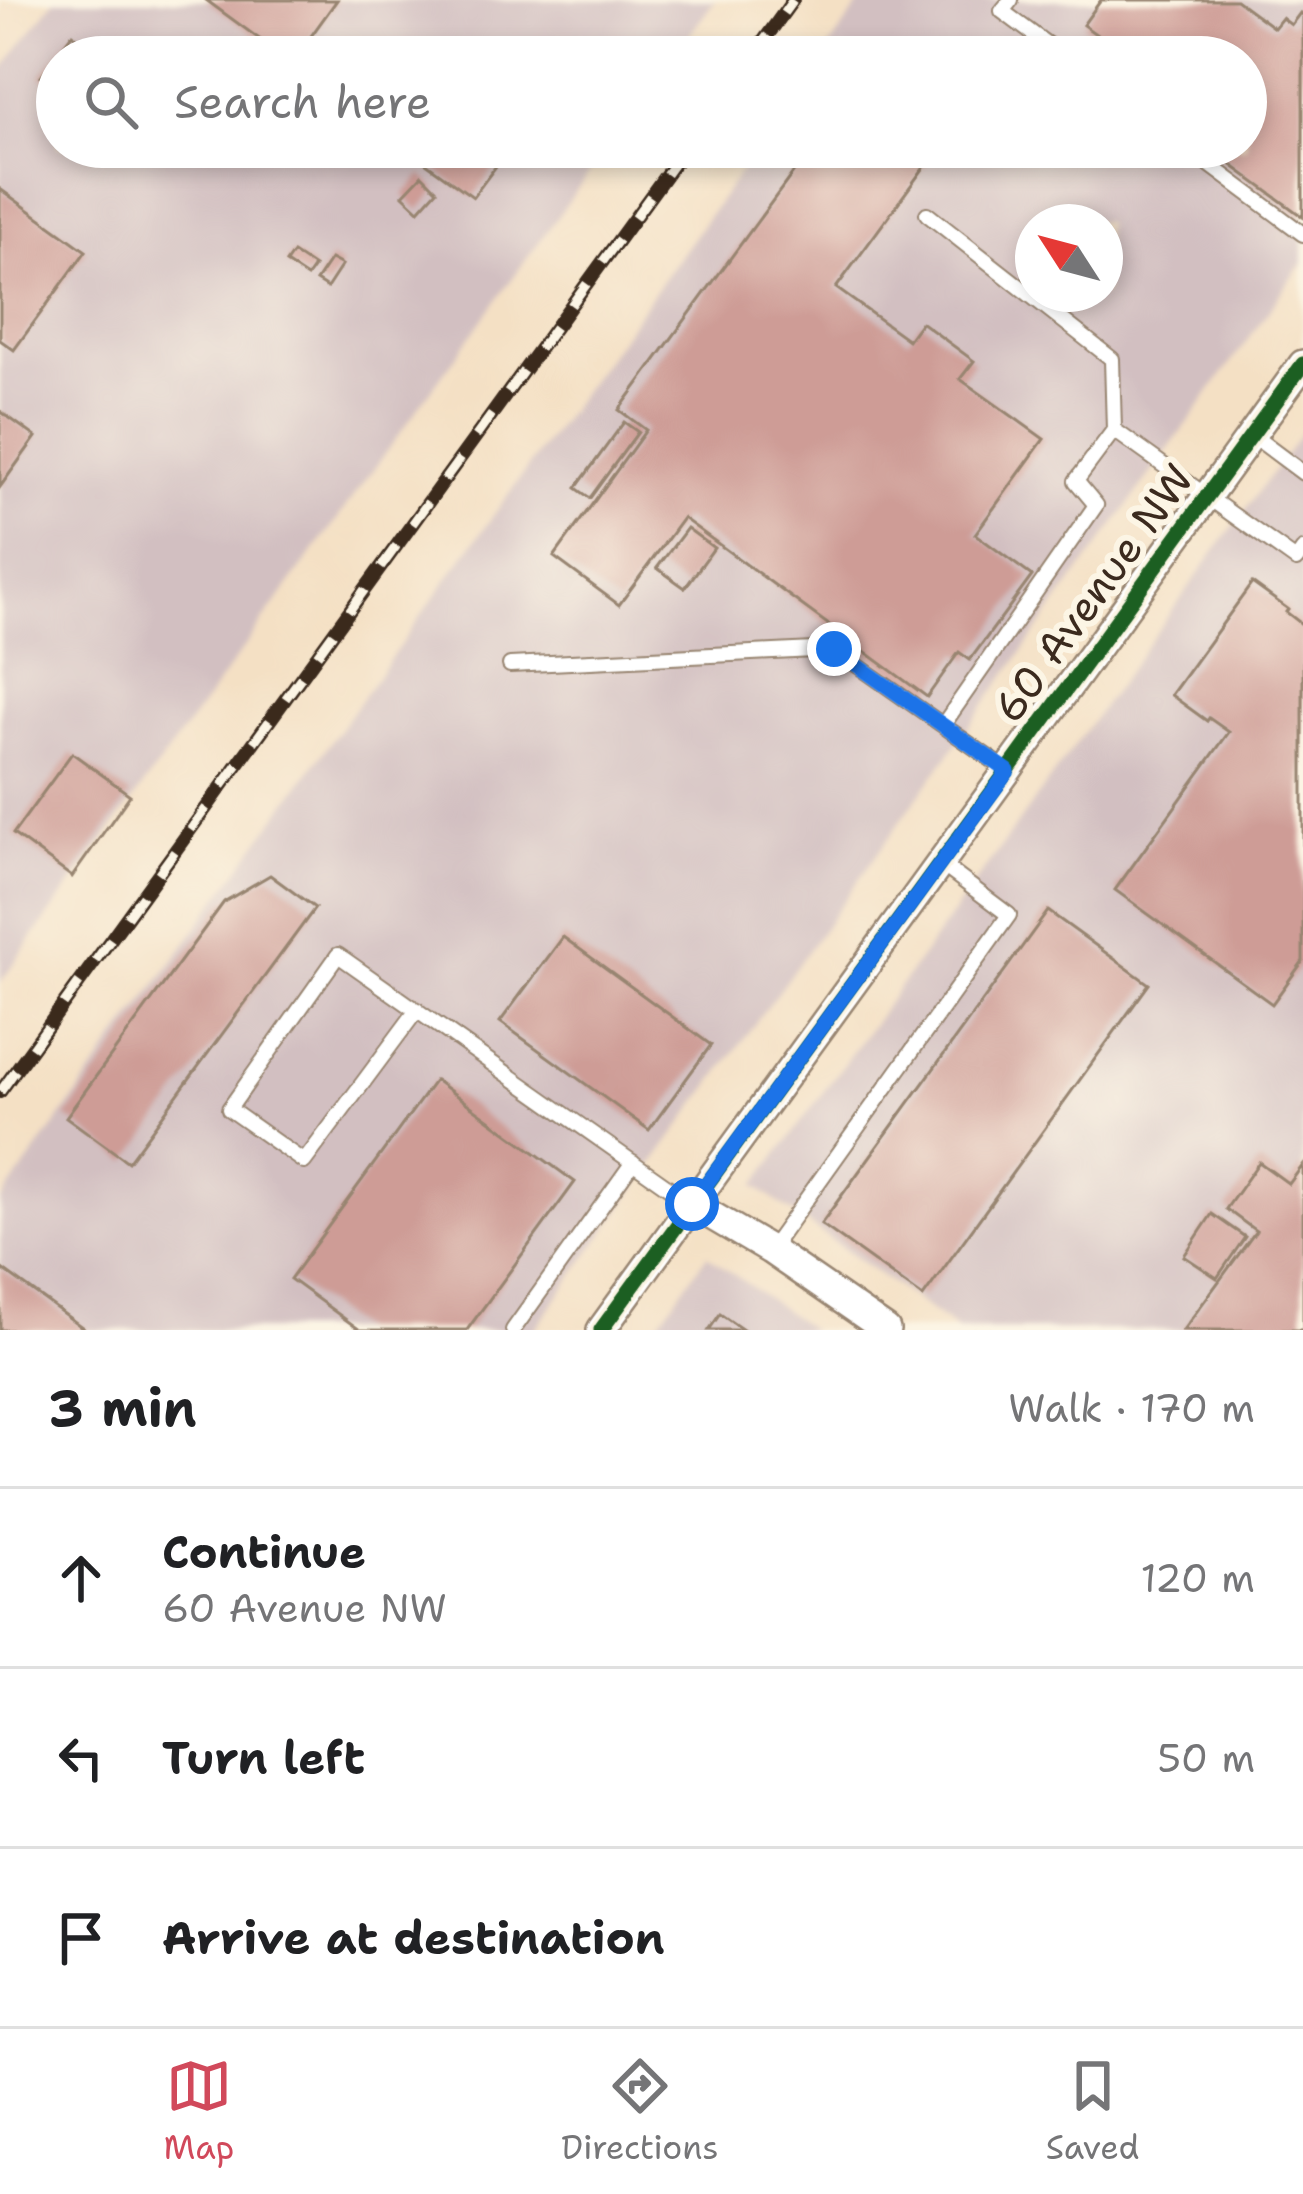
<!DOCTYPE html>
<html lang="en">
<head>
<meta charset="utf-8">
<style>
	body { margin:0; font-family:"Shantell Sans",sans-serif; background:#f2f2f2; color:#202124 }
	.compass { position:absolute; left:1015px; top:204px; width:108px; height:108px; border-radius:50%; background:#fff; box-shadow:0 6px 18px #0003; rotate:306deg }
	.stop { position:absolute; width:36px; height:36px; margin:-27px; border:9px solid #1a73e8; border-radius:50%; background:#fff }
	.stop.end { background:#1a73e8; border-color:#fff; box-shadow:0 3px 12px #0008 }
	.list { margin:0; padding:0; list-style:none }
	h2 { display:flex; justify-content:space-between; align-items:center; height:156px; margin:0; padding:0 48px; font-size:51px }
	h2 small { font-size:39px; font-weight:400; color:#757577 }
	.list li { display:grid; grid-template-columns:78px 1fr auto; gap:36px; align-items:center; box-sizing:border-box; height:180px; padding:0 48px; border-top:3px solid #e0e0e0 }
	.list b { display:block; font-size:45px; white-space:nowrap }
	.list p { margin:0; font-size:39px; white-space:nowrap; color:#757577 }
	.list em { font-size:39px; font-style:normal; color:#757577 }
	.icon { flex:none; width:66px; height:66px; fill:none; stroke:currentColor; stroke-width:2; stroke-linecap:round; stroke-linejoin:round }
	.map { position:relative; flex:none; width:1303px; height:1330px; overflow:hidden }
	.search { position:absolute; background:#fff; box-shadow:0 6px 18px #0003; left:36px; right:36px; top:36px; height:132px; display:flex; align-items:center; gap:30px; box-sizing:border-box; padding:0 42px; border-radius:66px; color:#757577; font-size:45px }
	.sheet { height:696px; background:#fff }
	nav { display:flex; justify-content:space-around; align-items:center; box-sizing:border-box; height:168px; border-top:3px solid #e0e0e0; background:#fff; font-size:33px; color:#757577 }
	nav a { display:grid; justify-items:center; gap:6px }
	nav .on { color:#d1495b }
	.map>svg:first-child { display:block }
</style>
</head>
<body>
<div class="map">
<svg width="1303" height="1330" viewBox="0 0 1303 1330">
	<rect width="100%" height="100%" fill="#fcf5e5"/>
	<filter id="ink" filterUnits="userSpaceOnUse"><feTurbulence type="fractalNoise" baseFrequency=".00833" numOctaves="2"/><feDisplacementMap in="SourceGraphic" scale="24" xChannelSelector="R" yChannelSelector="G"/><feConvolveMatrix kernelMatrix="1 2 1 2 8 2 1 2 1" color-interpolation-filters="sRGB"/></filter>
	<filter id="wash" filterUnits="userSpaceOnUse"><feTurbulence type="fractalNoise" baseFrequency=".004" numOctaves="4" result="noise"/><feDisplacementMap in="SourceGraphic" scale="48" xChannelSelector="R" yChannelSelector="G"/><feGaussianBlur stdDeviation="2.7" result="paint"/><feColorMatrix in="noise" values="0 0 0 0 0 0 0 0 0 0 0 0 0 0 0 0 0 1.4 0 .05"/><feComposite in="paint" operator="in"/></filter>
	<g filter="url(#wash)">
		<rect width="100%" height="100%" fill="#f4e0c4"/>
		<!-- industrial -->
		<path fill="#d2bfc1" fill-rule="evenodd" d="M 54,0 L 715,0 L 673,57 L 57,57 L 57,147 L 608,147 L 0,983 L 0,73 Z
			M 863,0 L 1303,0 L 1303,263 L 534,1330 L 0,1330 L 0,1202 L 758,147 L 1246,147 L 1246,57 L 822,57 ZM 1033,222 L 1105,222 L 1105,294 L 1033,294 Z
			M 1303,430 L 1303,1330 L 957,1330 L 755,1186 Z
			M 707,1255 L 811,1330 L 653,1330 Z"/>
		<g id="blocks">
			<!-- building -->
			<path fill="#ce9c96" d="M 206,0 L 337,0 L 296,57 L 284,57 Z
				M 1101,0 L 1236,0 L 1274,28 L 1282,18 L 1291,25 L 1300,13 L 1303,16 L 1303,217 L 1207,147 L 1246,147 L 1246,57 L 1128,57 L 1083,25 Z
				M 72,34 L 103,57 L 57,57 L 57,88 L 41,76 Z
				M 427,147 L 479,147 L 499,162 L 473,197 L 419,158 Z
				M 812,147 L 939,147 L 836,288 L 908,340 L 921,322 L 974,361 L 960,379 L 1044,439 L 975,534 L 1032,576 L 970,660 L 959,652 L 927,697 L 683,518 L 619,605 L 554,557 L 646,430 L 619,410 Z
				M 422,175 L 437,190 L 419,210 L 403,195 Z
				M 0,189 L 86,251 L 14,350 L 0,340 Z
				M 293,253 L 314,267 L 307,277 L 286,263 Z
				M 331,259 L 342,265 L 327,288 L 316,281 Z
				M 0,411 L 36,437 L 0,487 Z
				M 624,422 L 638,432 L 590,498 L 576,488 Z
				M 687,528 L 714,548 L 685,588 L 657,568 Z
				M 1252,583 L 1288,609 L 1286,612 L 1303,625 L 1303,961 L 1272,1004 L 1115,890 L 1229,732 L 1209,718 L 1207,721 L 1171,695 Z
				M 72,753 L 130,795 L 72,877 L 13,834 Z
				M 270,875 L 315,908 L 128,1162 L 66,1117 L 224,902 Z
				M 1048,911 L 1149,984 L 923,1297 L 821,1224 Z
				M 563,937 L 711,1045 L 649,1130 L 500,1022 Z
				M 435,1080 L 575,1182 L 467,1330 L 360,1330 L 290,1279 Z
				M 1259,1162 L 1289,1184 L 1303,1165 L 1303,1330 L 1183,1330 L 1256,1231 L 1226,1209 Z
				M 1212,1214 L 1245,1237 L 1217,1278 L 1184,1256 Z
				M 2,1269 L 86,1330 L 0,1330 L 0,1272 Z
				M 720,1314 L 743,1330 L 709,1330 Z"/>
		</g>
	</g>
	<g filter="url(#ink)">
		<use href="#blocks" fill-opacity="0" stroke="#988571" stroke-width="3"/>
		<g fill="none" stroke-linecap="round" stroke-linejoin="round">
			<!-- service casing -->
			<g stroke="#988571" stroke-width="18">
				<path id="service" d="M 1011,0 L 1002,11 L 1064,57
					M 1186,147 L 1303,234
					M 927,214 L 1112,359 L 1114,430
					M 1252,435 L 1303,473
					M 510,665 L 834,649 L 1008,771
					M 943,725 L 1096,505 L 1076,481 L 1114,430 L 1296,560 L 1303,550
					M 417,1010 L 304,1162 L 229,1109 L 338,955 L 692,1204
					M 770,1250 L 1009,915 L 941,864
					M 513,1330 L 633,1162"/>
			</g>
			<!-- minor casing -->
			<g stroke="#988571" stroke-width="32">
				<path id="minor" d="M 692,1204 L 770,1250 L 886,1330
					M 601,1330 L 1303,364"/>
			</g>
			<!-- service -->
			<use href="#service" stroke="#fff" stroke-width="14"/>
			<!-- minor -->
			<use href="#minor" stroke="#fff" stroke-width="27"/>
			<!-- rail casing -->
			<g stroke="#3b2a1e" stroke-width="14">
				<path id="rail" d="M 752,57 L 793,0
					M 0,1092 L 686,147"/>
			</g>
			<!-- rail -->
			<use href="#rail" stroke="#fcf5e5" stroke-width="9" stroke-dasharray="27" stroke-linecap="butt"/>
			<!-- cycleway casing -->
			<g stroke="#fcf5e5" stroke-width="22">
				<path id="cycleway" d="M 601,1330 L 1303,364"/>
			</g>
			<!-- cycleway -->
			<use href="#cycleway" stroke="#1b5e20" stroke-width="15"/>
		</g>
	</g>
	<g fill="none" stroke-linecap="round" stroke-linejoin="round" filter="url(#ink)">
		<!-- route -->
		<path stroke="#1a73e8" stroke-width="15" d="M 692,1204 L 1008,771 L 834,649"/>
	</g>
	<g text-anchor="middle" stroke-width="12" stroke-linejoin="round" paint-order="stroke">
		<!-- street labels -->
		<g font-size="42" fill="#3b2a1e" stroke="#fcf5e5">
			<text transform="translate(1093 593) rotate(-54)" y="15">60 Avenue NW</text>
		</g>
	</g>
</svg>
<svg class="compass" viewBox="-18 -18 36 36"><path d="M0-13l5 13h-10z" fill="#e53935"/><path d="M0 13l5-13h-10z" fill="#757577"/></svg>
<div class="stop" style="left:692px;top:1204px"></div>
<div class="stop end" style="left:834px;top:649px"></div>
<div class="search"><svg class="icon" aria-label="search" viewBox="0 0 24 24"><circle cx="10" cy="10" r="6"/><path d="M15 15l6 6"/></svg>Search here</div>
</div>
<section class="sheet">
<h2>3 min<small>Walk · 170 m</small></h2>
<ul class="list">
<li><svg class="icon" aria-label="ahead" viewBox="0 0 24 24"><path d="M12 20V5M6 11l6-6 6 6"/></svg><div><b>Continue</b><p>60 Avenue NW</p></div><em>120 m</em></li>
<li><svg class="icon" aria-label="left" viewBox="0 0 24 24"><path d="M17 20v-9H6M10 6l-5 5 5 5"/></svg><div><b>Turn left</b></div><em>50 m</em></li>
<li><svg class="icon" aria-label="arrive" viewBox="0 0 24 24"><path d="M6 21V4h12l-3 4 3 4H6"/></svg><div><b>Arrive at destination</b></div></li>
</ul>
</section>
<nav>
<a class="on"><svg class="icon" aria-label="map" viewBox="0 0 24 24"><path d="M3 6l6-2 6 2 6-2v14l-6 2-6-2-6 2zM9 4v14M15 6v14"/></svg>Map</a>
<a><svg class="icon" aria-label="directions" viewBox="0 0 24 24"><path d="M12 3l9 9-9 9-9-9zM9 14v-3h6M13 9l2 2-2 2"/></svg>Directions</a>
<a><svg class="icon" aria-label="saved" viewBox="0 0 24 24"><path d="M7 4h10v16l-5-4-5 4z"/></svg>Saved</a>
</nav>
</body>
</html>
